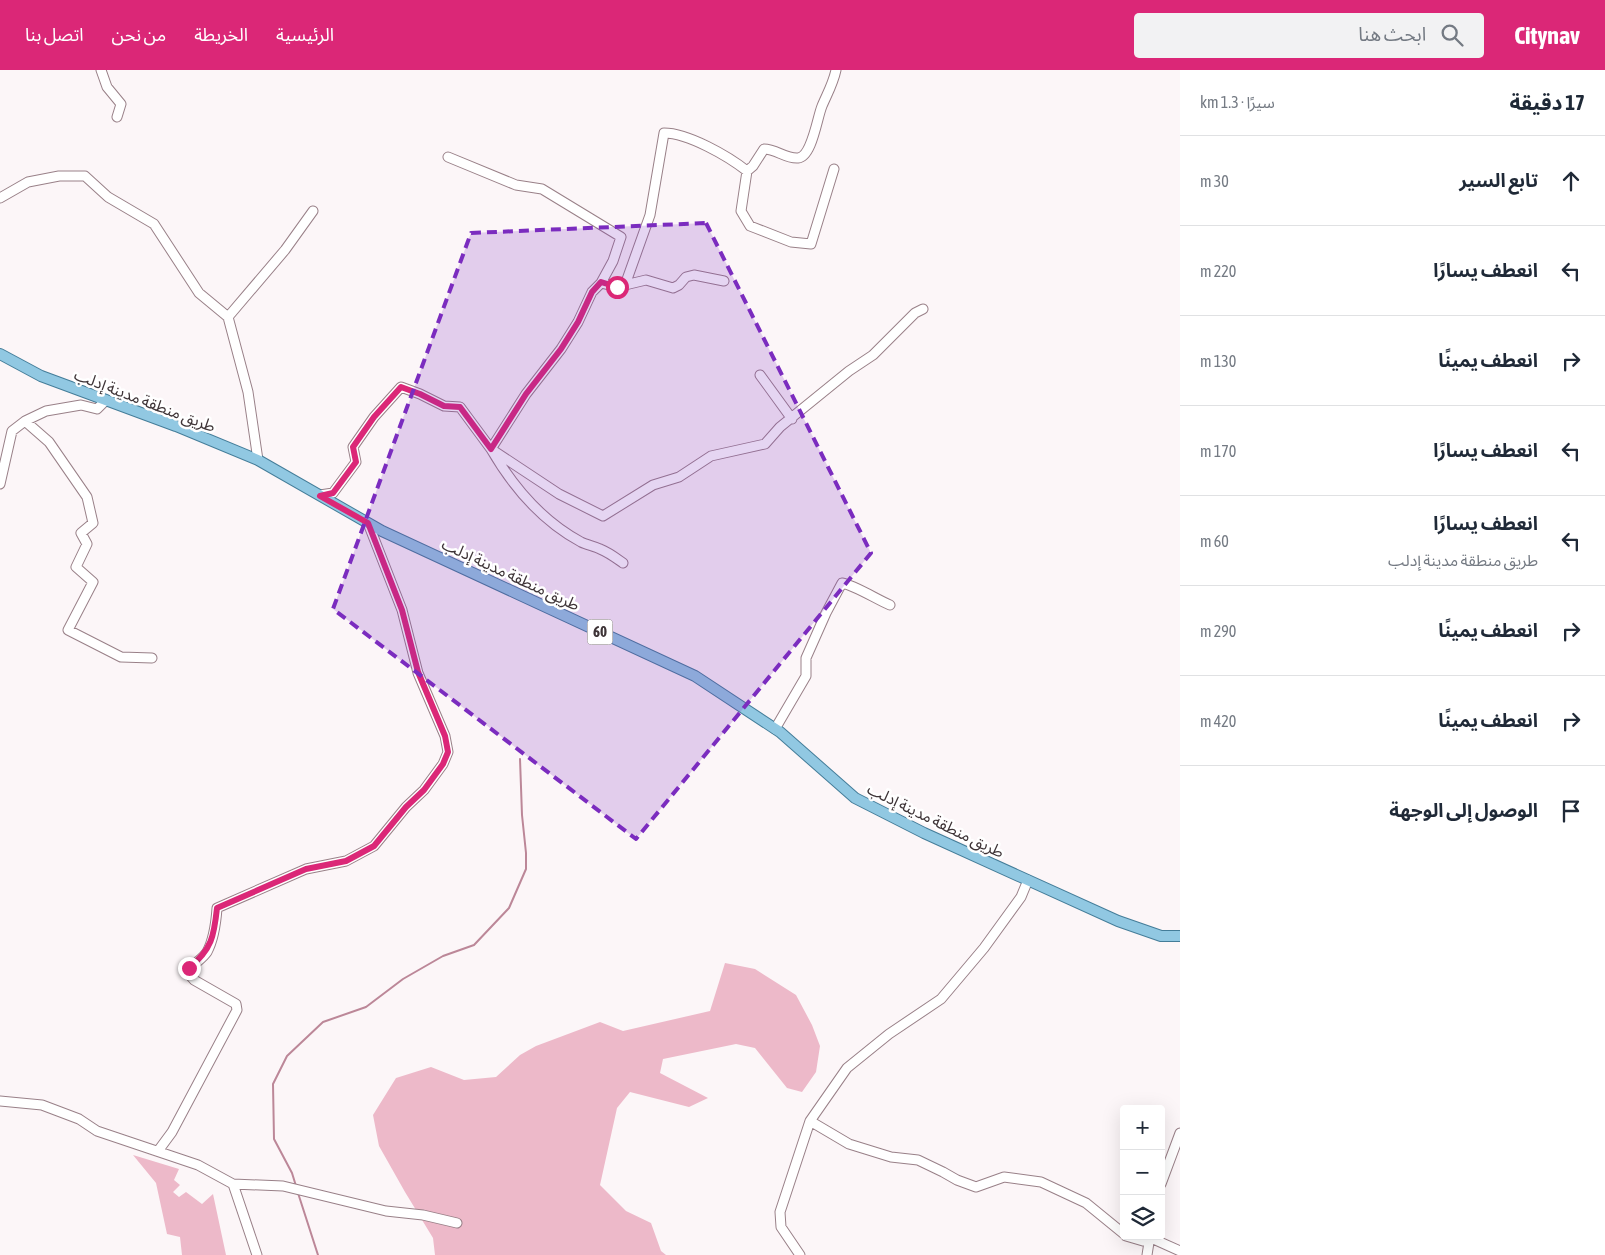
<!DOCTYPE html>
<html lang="ar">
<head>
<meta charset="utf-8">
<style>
	body { margin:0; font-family:"Asap Condensed","Noto Sans Arabic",sans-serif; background:#f2f2f3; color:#1f2937; direction:rtl }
	.controls { position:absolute; right:15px; bottom:15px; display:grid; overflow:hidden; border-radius:5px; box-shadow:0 5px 20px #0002 }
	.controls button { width:45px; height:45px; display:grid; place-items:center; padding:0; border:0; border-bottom:1px solid #e0e1e3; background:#fff; color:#1f2937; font:25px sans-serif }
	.stop { position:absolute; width:15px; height:15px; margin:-11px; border:4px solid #db2777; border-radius:50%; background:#fff }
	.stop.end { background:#db2777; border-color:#fff; box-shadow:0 1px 5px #0008 }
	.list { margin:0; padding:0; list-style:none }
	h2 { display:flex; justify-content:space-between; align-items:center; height:65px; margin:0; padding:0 20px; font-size:21px }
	h2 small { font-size:16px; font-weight:400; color:#747a83 }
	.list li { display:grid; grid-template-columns:32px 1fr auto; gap:15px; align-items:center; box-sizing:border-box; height:90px; padding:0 20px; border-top:1px solid #e0e1e3 }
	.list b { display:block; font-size:19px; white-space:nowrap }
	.list p { margin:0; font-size:16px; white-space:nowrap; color:#747a83 }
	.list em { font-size:16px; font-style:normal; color:#747a83 }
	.icon { flex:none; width:28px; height:28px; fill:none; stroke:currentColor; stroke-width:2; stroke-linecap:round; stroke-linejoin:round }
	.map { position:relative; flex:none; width:1180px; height:1185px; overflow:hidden; direction:ltr }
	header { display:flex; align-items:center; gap:30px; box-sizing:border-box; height:70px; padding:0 25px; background:#db2777; color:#fff }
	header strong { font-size:24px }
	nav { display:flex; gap:28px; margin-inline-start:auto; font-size:18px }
	.search { width:350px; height:45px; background:#f2f2f3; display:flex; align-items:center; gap:12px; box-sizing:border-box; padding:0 18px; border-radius:5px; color:#747a83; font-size:19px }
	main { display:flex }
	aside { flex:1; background:#fff }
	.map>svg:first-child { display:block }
</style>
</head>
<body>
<header>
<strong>Citynav</strong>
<div class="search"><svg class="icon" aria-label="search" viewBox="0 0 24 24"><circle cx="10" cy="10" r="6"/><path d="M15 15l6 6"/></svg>ابحث هنا</div>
<nav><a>الرئيسية</a><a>الخريطة</a><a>من نحن</a><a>اتصل بنا</a></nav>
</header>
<main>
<aside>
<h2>17 دقيقة<small>سيرًا · 1.3 km</small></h2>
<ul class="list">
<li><svg class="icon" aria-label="ahead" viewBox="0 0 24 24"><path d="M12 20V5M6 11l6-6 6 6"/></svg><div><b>تابع السير</b></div><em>30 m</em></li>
<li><svg class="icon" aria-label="left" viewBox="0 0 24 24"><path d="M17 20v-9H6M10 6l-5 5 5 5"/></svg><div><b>انعطف يسارًا</b></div><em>220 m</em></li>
<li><svg class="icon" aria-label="right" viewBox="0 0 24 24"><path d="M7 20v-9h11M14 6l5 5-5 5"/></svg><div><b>انعطف يمينًا</b></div><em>130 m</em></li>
<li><svg class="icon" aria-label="left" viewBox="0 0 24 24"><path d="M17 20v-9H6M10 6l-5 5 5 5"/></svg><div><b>انعطف يسارًا</b></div><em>170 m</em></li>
<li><svg class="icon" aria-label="left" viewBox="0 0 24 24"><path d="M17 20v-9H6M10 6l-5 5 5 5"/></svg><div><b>انعطف يسارًا</b><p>طريق منطقة مدينة إدلب</p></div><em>60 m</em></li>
<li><svg class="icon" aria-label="right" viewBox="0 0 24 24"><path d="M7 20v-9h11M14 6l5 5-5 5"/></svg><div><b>انعطف يمينًا</b></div><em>290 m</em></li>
<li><svg class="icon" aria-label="right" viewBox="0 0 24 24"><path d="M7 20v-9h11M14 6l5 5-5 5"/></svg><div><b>انعطف يمينًا</b></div><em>420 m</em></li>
<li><svg class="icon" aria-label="arrive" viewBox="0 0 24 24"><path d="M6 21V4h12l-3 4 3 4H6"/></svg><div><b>الوصول إلى الوجهة</b></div></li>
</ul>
</aside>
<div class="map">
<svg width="1180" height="1185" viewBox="0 0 1180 1185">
	<rect width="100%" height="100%" fill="#fcf6f8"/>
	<!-- green -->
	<path fill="#edb9c9" d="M 725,893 L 755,899 L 796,925 L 812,955 L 820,976 L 816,1002 L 802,1022 L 787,1018 L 755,978 L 736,974 L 663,989 L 660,1003 L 708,1028 L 689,1037 L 630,1022 L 617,1038 L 600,1115 L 626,1141 L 651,1153 L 661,1181 L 666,1185 L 435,1185 L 433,1168 L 405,1122 L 379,1076 L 373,1045 L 396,1008 L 431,997 L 464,1010 L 496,1007 L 520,985 L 536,976 L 600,952 L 623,961 L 710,941 Z
		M 133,1085 L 179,1099 L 174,1110 L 180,1115 L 173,1122 L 179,1127 L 186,1122 L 202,1134 L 213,1124 L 226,1185 L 182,1185 L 180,1167 L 167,1164 L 156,1113 Z"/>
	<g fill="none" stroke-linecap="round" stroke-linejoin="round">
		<!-- stream -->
		<path stroke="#bc8798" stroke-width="2" d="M 296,1116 L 292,1103 L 274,1069 L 273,1014 L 287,986 L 323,952 L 366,937 L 403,909 L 443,886 L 474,875 L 509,838 L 526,799 L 526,783 L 522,745 L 520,689
			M 298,1123 L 318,1185"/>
		<!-- minor casing -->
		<g stroke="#998088" stroke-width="11">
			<path id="minor" d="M 101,0 L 107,17 L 121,34 L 117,47
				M 448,87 L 516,115 L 542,119 L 621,167 L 613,191 L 601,213
				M 747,101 L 753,96 L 764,79 C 776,79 786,89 798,88 C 812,87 817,48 822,36 C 827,24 833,14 836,0
				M 0,128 L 28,112 L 59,106 L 85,106 L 108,127 L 154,154 L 199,223 L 228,247 L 248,322 L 258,390
				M 625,215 L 646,210 L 673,218 L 679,215 L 686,207 L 694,205 L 724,211
				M 228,247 L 285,180 L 313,141
				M 760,305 L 792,349
				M 25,351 L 49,372 L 87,427 L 93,453 L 81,463 L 87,474 L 76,497 L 93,512 L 68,560 L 121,587 L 152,588
				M 0,414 L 12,361 L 25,351 L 46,341 L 81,335 L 97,339 L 106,330
				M 320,425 L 333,423 L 356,392 L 353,377 L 374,347 L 401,317 L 420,324 L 444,336 L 460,337 L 491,379 L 559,424 L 603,446 L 653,415 L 679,407 L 711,386 L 765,374 L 780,357 L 849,301 L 873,285 L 915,243 L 923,239
				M 623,493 C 616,488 608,482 600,479 C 594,476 587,475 581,472 C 542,451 513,417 491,379 L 526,324 L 561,279 L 578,252 L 592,222 L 601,213 L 617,217 L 625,215 L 650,145 L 664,63 C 688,63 728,86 747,101 L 741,141 L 750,156 L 791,172 L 811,174 L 834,99
				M 775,659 L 806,606 L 806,588 L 826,543 L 842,513 C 854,515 878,530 890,535
				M 0,1031 L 42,1035 L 79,1049 L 97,1061 L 198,1095 L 233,1114 L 257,1185
				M 810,1051 L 849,1074 L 891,1087 L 918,1090 L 943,1102 L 957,1110 L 976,1117 L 1004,1107 L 1041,1112 L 1086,1133 L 1124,1164
				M 158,1081 L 172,1062 L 237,940 L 236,934 L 194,910 L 188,903 C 191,894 201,891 207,882 C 214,869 216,853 217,838 L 306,799 L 346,791 L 374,776 L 406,737 L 424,720 L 443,694 L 448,682 L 445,666 L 418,603 L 402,540 L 368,453
				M 233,1114 L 283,1116 L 386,1141 L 423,1145 L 457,1153
				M 1161,1114 L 1180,1063
				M 1126,1166 L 1143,1171 L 1151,1168 L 1180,1181
				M 800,1185 L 781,1157 L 780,1142 L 810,1051 L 847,998 L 889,964 L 941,929 L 984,878 L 1021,827 L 1028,810
				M 1147,1185 L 1150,1166"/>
		</g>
		<!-- major casing -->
		<g stroke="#447d99" stroke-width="12">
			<path id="major" d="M 0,284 L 41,306 L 176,356 L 258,390 L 382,461 L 695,606 L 780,662 L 855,728 L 924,763 L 1118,851 L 1161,866 L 1180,866"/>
		</g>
		<!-- minor -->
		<use href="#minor" stroke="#fff" stroke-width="9"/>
		<!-- major -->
		<use href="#major" stroke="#91c8e2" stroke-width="10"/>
	</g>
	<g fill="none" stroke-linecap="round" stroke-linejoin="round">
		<!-- route -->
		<path stroke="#db2777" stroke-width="6" d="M 189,898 C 212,879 214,866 217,838 L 306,799 L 346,791 L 374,776 L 406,737 L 424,720 L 443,694 L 448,682 L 445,666 L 418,602 L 402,540 L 368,453 L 320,426 L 333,423 L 356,392 L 353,377 L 374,347 L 401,317 L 420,324 L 444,336 L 460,337 L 491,379 L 526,324 L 561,279 L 578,252 L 592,222 L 601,212 L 617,217"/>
	</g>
	<!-- marked area -->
	<path fill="#7b2cbf" fill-opacity="0.2" stroke="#7b2cbf" stroke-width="4" stroke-dasharray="10 6" stroke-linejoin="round" d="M 706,153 L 871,483 L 636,769 L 333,539 L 471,163 Z"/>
	<g text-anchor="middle" stroke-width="5" stroke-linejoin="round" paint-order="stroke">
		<!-- shield labels -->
		<rect fill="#fff" stroke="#787173" stroke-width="1" x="587.5" y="549.5" width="25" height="25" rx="4"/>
		<g font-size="15" font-weight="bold" fill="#3e3437">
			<text x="600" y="567">60</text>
		</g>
		<!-- street labels -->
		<g font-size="16" fill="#3e3437" stroke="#fff">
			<text transform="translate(145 330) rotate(21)" y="6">طريق منطقة مدينة إدلب</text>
			<text transform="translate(511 504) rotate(25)" y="6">طريق منطقة مدينة إدلب</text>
			<text transform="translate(936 750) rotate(26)" y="6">طريق منطقة مدينة إدلب</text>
		</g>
	</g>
</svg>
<div class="controls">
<button>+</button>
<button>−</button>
<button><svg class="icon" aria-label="layers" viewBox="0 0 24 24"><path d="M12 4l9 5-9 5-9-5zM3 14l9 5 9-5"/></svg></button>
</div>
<div class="stop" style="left:617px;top:217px"></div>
<div class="stop end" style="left:189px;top:898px"></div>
</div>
</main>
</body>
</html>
